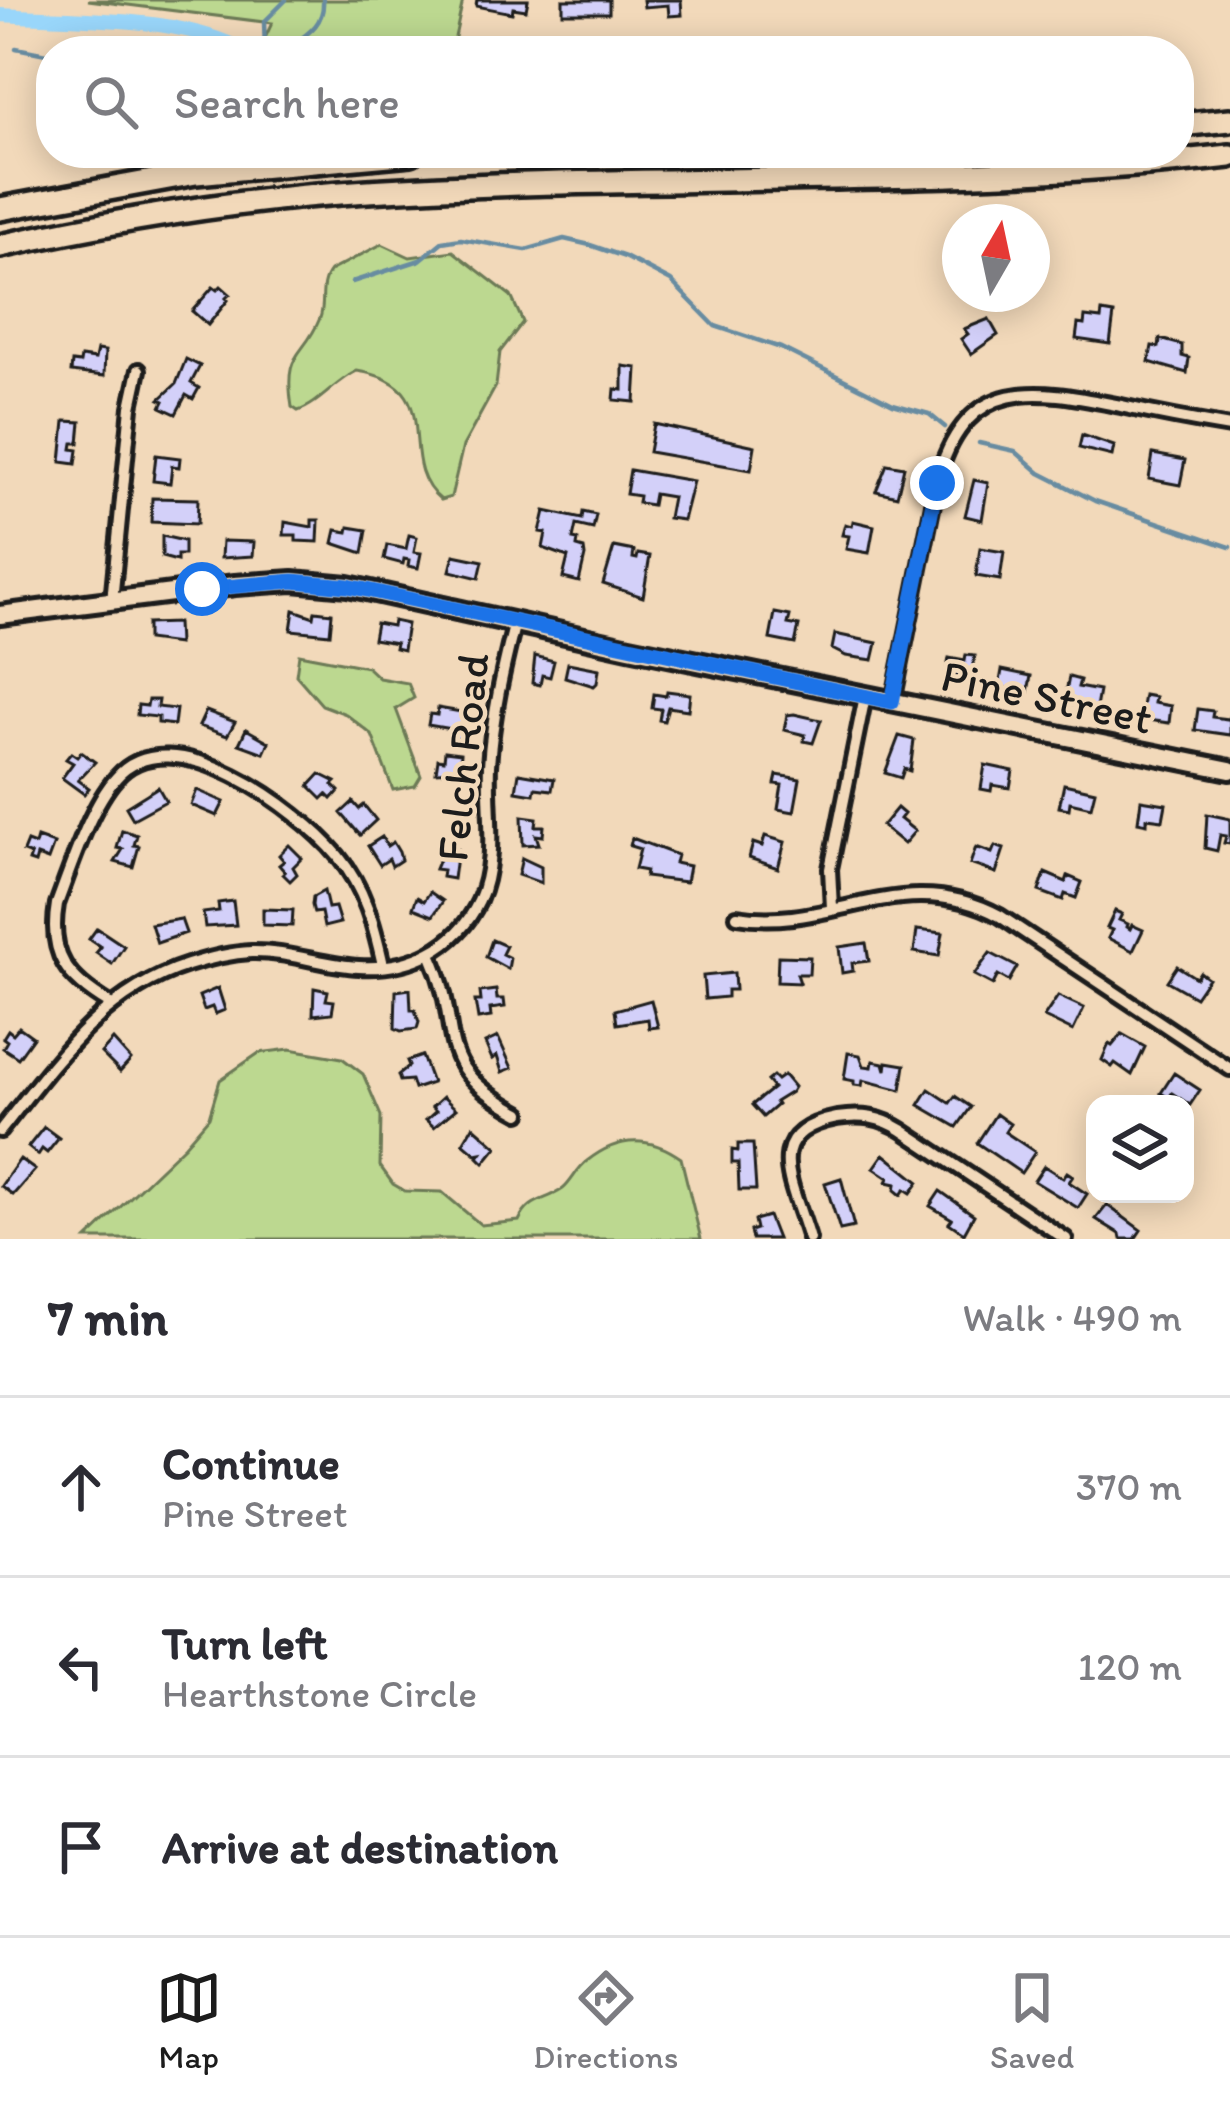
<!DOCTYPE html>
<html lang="en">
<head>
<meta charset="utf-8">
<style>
	body { margin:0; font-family:Itim,sans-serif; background:#f7f7f7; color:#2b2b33 }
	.controls { position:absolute; right:36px; bottom:36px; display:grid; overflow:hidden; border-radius:24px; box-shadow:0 6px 30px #0003 }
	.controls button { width:108px; height:108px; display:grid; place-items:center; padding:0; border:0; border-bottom:3px solid #e1e1e2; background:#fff; color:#2b2b33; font:60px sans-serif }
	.compass { position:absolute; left:942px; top:204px; width:108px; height:108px; border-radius:50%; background:#fff; box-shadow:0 6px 30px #0003; rotate:9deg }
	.stop { position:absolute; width:36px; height:36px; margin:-27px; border:9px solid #1a73e8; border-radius:50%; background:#fff }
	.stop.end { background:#1a73e8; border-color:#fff; box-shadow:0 3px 12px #0008 }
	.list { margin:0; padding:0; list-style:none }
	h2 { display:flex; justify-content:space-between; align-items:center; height:156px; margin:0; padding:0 48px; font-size:51px }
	h2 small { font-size:39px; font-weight:400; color:#7c7c81 }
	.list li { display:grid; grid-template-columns:78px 1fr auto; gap:36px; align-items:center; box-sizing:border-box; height:180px; padding:0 48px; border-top:3px solid #e1e1e2 }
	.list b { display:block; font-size:45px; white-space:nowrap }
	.list p { margin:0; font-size:39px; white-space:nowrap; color:#7c7c81 }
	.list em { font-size:39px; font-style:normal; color:#7c7c81 }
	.icon { flex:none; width:66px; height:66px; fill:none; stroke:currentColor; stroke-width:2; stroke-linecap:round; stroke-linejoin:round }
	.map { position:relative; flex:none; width:1230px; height:1239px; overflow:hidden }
	.search { position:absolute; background:#fff; box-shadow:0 6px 30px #0003; left:36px; right:36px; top:36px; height:132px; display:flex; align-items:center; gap:30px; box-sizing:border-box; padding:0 42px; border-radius:48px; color:#7c7c81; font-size:45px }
	.sheet { height:696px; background:#fff }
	nav { display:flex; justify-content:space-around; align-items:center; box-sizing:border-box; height:168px; border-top:3px solid #e1e1e2; background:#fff; font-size:33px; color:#7c7c81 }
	nav a { display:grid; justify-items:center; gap:6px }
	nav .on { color:#1c1c1c }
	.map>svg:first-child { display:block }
</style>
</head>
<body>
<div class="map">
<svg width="1230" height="1239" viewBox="0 0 1230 1239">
	<rect width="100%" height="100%" fill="#f2d9ba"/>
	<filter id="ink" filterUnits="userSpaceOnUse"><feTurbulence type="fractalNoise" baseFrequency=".00833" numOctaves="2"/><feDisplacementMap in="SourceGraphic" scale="24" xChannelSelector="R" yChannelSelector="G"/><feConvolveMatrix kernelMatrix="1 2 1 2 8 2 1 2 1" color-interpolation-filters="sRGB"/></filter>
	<g filter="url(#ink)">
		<!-- green -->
		<path fill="#bcd890" stroke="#6c7a56" stroke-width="3" d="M 88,0 L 463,0 L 452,51 L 259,51 L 272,23 Z
			M 382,244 L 410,257 L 453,251 L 511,296 L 523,322 L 500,352 L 496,386 L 463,446 L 451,497 L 441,500 C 391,460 451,385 357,371 C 336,381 319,404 298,411 L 292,407 C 283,349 303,360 320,318 C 326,302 318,286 330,271 Z
			M 299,654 L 367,667 L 379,678 L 408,683 L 414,698 L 396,709 L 421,776 L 415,786 L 393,790 L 372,735 L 346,714 L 322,705 L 296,675 Z
			M 290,1049 L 342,1058 L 363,1074 L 381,1116 L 380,1166 L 393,1184 L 405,1191 L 442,1192 L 481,1225 L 519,1221 C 530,1198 544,1202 563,1189 C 572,1182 577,1168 587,1161 C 618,1136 650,1136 681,1158 L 701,1239 L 87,1239 L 185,1145 L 209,1117 L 220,1080 L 259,1053 Z"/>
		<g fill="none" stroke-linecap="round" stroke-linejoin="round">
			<!-- stream -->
			<path stroke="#678ca1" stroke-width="4.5" d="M 16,48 L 51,55
				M 265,51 L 264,22 L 286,0
				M 284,51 C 303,36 325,27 323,0
				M 352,282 L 420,260 L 442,242 L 461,239 L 526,250 L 564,239 L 590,245 L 625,257 L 671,281 L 715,326 L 781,348 L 893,404 L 929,414 L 945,427
				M 979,443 L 1015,451 L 1040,473 L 1095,501 L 1230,547"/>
			<!-- canal -->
			<path stroke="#99d6fa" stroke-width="14" d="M 0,15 C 73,20 169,15 235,46"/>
		</g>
		<!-- building -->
		<path fill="#d3d0f9" stroke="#1c1c1c" stroke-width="3" d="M 477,0 L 528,0 L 526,10 L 513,8 L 512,13 L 476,6 Z
			M 563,0 L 609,0 L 609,13 L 563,13 Z
			M 643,0 L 681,0 L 682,15 L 669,16 L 668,5 L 644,7 Z
			M 221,286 L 230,294 L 226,298 L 228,300 L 208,325 L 192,311 L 213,287 L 217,290 Z
			M 1102,312 L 1114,314 L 1110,344 L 1076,339 L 1078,324 L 1084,325 L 1085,317 L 1101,319 Z
			M 989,319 L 998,335 L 971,354 L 961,339 L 968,334 L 964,329 Z
			M 1160,339 L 1182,345 L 1182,356 L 1189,358 L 1187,373 L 1149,362 L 1152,346 L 1159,347 Z
			M 97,350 L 105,351 L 104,376 L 71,372 L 72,362 L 80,363 L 81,357 L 95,359 Z
			M 186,359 L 200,366 L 191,383 L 199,388 L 193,399 L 186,395 L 176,414 L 161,407 L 164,401 L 160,399 L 176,384 Z
			M 623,366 L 637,368 L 635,402 L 614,400 L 615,389 L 623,390 Z
			M 65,421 L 81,422 L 79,443 L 73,443 L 72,449 L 78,450 L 76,464 L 61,462 Z
			M 654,424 L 755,446 L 751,470 L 649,452 Z
			M 1082,435 L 1114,446 L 1112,456 L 1079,448 Z
			M 1153,454 L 1185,460 L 1180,485 L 1149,479 Z
			M 156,455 L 180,458 L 179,467 L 172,466 L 170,483 L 153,481 Z
			M 887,464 L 904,467 L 897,496 L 876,491 Z
			M 630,470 L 693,481 L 683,520 L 668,518 L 672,497 L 654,494 L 652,505 L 638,503 L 639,496 L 626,494 Z
			M 974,480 L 988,483 L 982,520 L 965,516 Z
			M 152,498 L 198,499 L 197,524 L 151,522 Z
			M 545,511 L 582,519 L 583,512 L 596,515 L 593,529 L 576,525 L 573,539 L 578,540 L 577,547 L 584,549 L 585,556 L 579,582 L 563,578 L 568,557 L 543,548 L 546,533 L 540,532 Z
			M 312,520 L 319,520 L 318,542 L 296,541 L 296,535 L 284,535 L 285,522 L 312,527 Z
			M 853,521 L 874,526 L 869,553 L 846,549 L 849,536 L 842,535 L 845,524 L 852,526 Z
			M 349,527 L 367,530 L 363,553 L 333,543 L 336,530 L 348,532 Z
			M 409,535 L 417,537 L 414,552 L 421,553 L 418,568 L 408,566 L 409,560 L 404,559 L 403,564 L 384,559 L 387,545 L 406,549 Z
			M 162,536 L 184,541 L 184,555 L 177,555 L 177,561 L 162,557 Z
			M 222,541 L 254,542 L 253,556 L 221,558 Z
			M 614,547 L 634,551 L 633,558 L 637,559 L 638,554 L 650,556 L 643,597 L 603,584 Z
			M 980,548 L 1004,552 L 1000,580 L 976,576 Z
			M 454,555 L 483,561 L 479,578 L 450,571 Z
			M 294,610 L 314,617 L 315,611 L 332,613 L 330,634 L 291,630 Z
			M 775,613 L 790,616 L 788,624 L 799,626 L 795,644 L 770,639 Z
			M 393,621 L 407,624 L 403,650 L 395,648 L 396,643 L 373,639 L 376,623 L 392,626 Z
			M 177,623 L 178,644 L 147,640 L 147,624 Z
			M 835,634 L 877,643 L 873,660 L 846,656 L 832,649 Z
			M 966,655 L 975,656 L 971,679 L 946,674 L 949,658 L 965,661 Z
			M 535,656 L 554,661 L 550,677 L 542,675 L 540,685 L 532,683 Z
			M 568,663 L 599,669 L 597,683 L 594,686 L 565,677 Z
			M 1002,670 L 1031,676 L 1028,692 L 999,687 Z
			M 1069,677 L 1080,680 L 1078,687 L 1099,691 L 1096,708 L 1064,702 Z
			M 667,691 L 690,694 L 688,710 L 668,707 L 664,721 L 659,720 L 661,709 L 652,708 L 654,694 L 666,696 Z
			M 1144,695 L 1155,697 L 1154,703 L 1171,706 L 1169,723 L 1140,719 Z
			M 148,700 L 158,700 L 157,707 L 176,709 L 174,725 L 158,723 L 158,717 L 137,715 L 138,705 L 147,706 Z
			M 438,708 L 467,713 L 465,740 L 450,738 L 451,729 L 428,725 L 430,714 L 437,715 Z
			M 1198,709 L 1213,711 L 1212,717 L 1228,719 L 1230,714 L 1230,735 L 1195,730 Z
			M 206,711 L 235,722 L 227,736 L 199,726 Z
			M 794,714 L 821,720 L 813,743 L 804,741 L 805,735 L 784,730 L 787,715 Z
			M 246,729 L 269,742 L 264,753 L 239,744 Z
			M 899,736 L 914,740 L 910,771 L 904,769 L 901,778 L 885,773 Z
			M 445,751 L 461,753 L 459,771 L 436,772 L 438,759 L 444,760 Z
			M 81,752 L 95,762 L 78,780 L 89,788 L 84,794 L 62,778 L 73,763 L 66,759 L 71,753 L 77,757 Z
			M 985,765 L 1013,771 L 1010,788 L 992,785 L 991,791 L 981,789 Z
			M 519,773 L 554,779 L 552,790 L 535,788 L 534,794 L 516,791 Z
			M 320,774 L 336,782 L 333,785 L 339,791 L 332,799 L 327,794 L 322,799 L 309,786 Z
			M 777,775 L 800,779 L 794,812 L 778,809 L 782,785 L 775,784 Z
			M 1064,784 L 1095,791 L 1091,807 L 1070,802 L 1069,809 L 1059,807 Z
			M 158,787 L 166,801 L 133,819 L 126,807 Z
			M 197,790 L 224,802 L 217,816 L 191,805 Z
			M 1141,800 L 1166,804 L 1163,820 L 1147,818 L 1147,824 L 1138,822 Z
			M 353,802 L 359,809 L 364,805 L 376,820 L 360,835 L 341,813 Z
			M 897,808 L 904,814 L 900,819 L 915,831 L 904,844 L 882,826 Z
			M 1207,814 L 1230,819 L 1230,844 L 1224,843 L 1226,836 L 1220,835 L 1217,851 L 1205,848 Z
			M 522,816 L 537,818 L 536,826 L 544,826 L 543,836 L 536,835 L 539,844 L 523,845 Z
			M 122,830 L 137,835 L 134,845 L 139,846 L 133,867 L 115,862 L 123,849 L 117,848 Z
			M 765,836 L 785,842 L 778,868 L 749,858 L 753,843 L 762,846 Z
			M 382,837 L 387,846 L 393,842 L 399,852 L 401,860 L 392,866 L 389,859 L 380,865 L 368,846 Z
			M 37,838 L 54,844 L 48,860 L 37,856 L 35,863 L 29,861 L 31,855 L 23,852 L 27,842 L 35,845 Z
			M 632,838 L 677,855 L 675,863 L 689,866 L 686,882 L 645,877 L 646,871 L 635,869 L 640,849 L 630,846 Z
			M 289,845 L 302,858 L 293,867 L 297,874 L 290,881 L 283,874 L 285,872 L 279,865 L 284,861 L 279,855 Z
			M 995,846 L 1004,849 L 996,873 L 970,864 L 976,847 L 992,853 Z
			M 444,847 L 457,849 L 453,879 L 442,877 L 443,870 L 435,869 Z
			M 522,858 L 541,867 L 541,883 L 518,875 Z
			M 1045,873 L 1066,882 L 1068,876 L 1082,882 L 1076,898 L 1065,894 L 1063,900 L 1039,891 Z
			M 324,891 L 328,908 L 335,907 L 340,923 L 324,927 L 321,912 L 314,913 L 312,905 L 313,897 Z
			M 430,892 L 443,901 L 433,916 L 413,908 L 417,897 L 424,901 Z
			M 233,901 L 236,925 L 205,927 L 203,913 L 219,911 L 218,903 Z
			M 263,909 L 293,910 L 292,926 L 263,925 Z
			M 1115,911 L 1122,914 L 1119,920 L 1128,924 L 1127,927 L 1130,929 L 1132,925 L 1143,930 L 1133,951 L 1108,938 L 1112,930 L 1107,928 Z
			M 181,919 L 186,933 L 157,943 L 151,924 Z
			M 97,928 L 124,946 L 112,964 L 96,953 L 101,947 L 89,939 Z
			M 917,930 L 943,933 L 939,956 L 914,952 Z
			M 492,940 L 506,946 L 502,954 L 510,958 L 508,969 L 486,957 Z
			M 866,943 L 869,961 L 852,963 L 853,971 L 842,973 L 839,947 Z
			M 990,953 L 1017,967 L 1009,981 L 998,975 L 993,985 L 974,975 Z
			M 778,956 L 810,957 L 809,974 L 797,974 L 800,983 L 777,982 Z
			M 1177,966 L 1196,978 L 1200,972 L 1208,978 L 1195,997 L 1167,981 Z
			M 734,973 L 735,990 L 727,990 L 727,997 L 705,999 L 703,976 Z
			M 218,988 L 225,1010 L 215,1014 L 212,1007 L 204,1010 L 199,996 Z
			M 314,988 L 328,991 L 326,1000 L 334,1001 L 332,1013 L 313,1015 Z
			M 410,989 L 411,1010 L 415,1010 L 419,1022 L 417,1029 L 401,1031 L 395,1028 L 396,991 Z
			M 496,990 L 497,999 L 504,999 L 505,1007 L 490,1009 L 491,1017 L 478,1019 L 475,1001 L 481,1001 L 480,992 Z
			M 1058,996 L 1084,1008 L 1073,1031 L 1044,1017 Z
			M 651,1000 L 658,1027 L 649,1028 L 648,1019 L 617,1024 L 615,1010 Z
			M 19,1027 L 33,1037 L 18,1058 L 3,1048 L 7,1041 L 3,1038 L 8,1030 L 13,1034 Z
			M 1122,1034 L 1145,1047 L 1132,1075 L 1115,1063 L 1112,1067 L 1102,1060 L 1109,1044 L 1112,1046 Z
			M 498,1037 L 512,1068 L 502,1072 L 497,1056 L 492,1059 L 485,1043 Z
			M 113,1040 L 131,1060 L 120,1072 L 101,1053 Z
			M 848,1053 L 860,1055 L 864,1066 L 872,1067 L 873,1061 L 884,1063 L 886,1070 L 887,1062 L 905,1065 L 901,1090 L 863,1080 L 862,1086 L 854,1085 L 854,1081 L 844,1079 Z
			M 422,1056 L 432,1083 L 414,1089 L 411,1080 L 400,1081 L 398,1075 L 409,1066 L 407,1061 Z
			M 1174,1073 L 1200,1090 L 1190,1105 L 1172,1093 L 1169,1098 L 1161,1093 Z
			M 784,1075 L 794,1087 L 791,1092 L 775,1102 L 777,1105 L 763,1117 L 752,1105 L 773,1088 L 767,1081 L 773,1076 L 777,1080 Z
			M 929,1089 L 950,1103 L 955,1096 L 971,1107 L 957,1127 L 919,1105 Z
			M 443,1097 L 456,1109 L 434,1127 L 426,1120 L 436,1111 L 432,1107 Z
			M 996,1114 L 1010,1124 L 1005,1132 L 1035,1152 L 1021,1173 L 977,1143 Z
			M 473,1126 L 497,1147 L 484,1163 L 478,1157 L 481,1153 L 476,1154 L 463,1143 Z
			M 44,1127 L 59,1138 L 47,1153 L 42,1149 L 38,1155 L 28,1147 Z
			M 738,1144 L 753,1144 L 756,1190 L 739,1190 L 738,1163 L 732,1163 L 732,1150 L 738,1151 Z
			M 884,1154 L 919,1182 L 911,1193 L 905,1189 L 901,1195 L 895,1190 L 896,1184 L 887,1182 L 889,1178 L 874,1168 Z
			M 20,1159 L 35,1170 L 13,1195 L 1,1186 Z
			M 1044,1166 L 1063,1178 L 1067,1172 L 1073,1176 L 1069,1182 L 1087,1194 L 1078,1208 L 1034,1181 Z
			M 841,1178 L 854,1227 L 840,1230 L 825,1183 Z
			M 940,1191 L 974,1215 L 964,1233 L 949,1223 L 952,1219 L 930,1206 Z
			M 1107,1205 L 1141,1230 L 1135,1239 L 1121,1239 L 1120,1234 L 1096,1219 Z
			M 768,1216 L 777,1239 L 752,1239 L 750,1231 L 756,1229 L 754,1220 Z"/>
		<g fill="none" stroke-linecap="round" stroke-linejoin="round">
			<!-- street casing -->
			<g stroke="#1c1c1c" stroke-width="20">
				<path id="street" d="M 112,601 L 131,407 L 139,370
					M 893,702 L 939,474 C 970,373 1040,390 1121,406 C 1157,414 1194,421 1230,427
					M 832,908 L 830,869 L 865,696
					M 737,916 C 830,932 903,864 1000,916 L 1230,1069
					M 431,956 C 466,1033 426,1063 520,1113
					M 110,1004 C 68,979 48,956 57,904 C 71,867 90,807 116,778 C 171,714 299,809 338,856 C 365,889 374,925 383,965
					M 0,1131 C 54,1063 102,992 188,965 C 207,959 232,953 251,952 C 287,951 323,965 359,967 C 410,970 457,948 479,901 C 498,858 487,811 489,766 C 492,717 503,669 515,622
					M 809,1239 C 793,1183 759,1133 837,1118 C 862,1114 881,1117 902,1130 L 1066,1239"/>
			</g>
			<!-- secondary casing -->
			<g stroke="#1c1c1c" stroke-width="26">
				<path id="secondary" d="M 0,615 L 235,585 L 293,581 L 348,586 L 629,648 L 1230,770"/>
			</g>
			<!-- highway casing -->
			<g stroke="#1c1c1c" stroke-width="30">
				<path id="highway" d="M 1179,125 L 1230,120
					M 0,209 L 196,173 L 411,153
					M 0,246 C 121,219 244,199 368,191 C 655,173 944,188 1230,156"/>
			</g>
			<!-- street -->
			<use href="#street" stroke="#f2d9ba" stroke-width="10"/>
			<!-- secondary -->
			<use href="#secondary" stroke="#f2d9ba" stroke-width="16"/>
			<!-- highway -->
			<use href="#highway" stroke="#f2d9ba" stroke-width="21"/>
		</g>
	</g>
	<g fill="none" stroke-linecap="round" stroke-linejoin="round" filter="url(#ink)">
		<!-- route -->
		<path stroke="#1a73e8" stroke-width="15" d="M 202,589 L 293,581 L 348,586 L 892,702 L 937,483"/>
	</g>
	<g text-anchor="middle" stroke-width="9" stroke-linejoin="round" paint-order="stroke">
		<!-- street labels -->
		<g font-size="45" fill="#1c1c1c" stroke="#f2d9ba">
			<text transform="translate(1047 696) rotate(12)" y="16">Pine Street</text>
			<text transform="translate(462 757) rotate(-84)" y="16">Felch Road</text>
		</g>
	</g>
</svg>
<div class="controls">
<button><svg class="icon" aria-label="layers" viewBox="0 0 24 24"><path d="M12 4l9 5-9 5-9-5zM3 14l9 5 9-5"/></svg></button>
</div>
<svg class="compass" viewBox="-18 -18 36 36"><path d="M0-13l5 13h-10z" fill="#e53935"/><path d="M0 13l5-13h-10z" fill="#7c7c81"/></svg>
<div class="stop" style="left:202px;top:589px"></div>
<div class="stop end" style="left:937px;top:483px"></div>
<div class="search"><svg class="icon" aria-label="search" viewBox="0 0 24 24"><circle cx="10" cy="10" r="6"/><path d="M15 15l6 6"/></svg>Search here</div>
</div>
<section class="sheet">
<h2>7 min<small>Walk · 490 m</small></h2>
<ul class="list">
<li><svg class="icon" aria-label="ahead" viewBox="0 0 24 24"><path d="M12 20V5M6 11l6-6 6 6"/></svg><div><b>Continue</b><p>Pine Street</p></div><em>370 m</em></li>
<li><svg class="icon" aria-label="left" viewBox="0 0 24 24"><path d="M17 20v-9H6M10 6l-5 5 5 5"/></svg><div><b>Turn left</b><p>Hearthstone Circle</p></div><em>120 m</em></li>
<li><svg class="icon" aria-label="arrive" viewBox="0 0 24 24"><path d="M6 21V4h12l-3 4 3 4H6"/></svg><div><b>Arrive at destination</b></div></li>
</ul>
</section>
<nav>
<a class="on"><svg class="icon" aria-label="map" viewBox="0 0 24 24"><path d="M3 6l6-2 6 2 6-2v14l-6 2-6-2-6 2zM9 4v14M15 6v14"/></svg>Map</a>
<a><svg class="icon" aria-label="directions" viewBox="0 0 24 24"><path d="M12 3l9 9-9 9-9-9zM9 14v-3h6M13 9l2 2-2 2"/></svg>Directions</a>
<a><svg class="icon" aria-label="saved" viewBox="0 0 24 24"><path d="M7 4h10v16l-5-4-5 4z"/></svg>Saved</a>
</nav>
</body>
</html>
